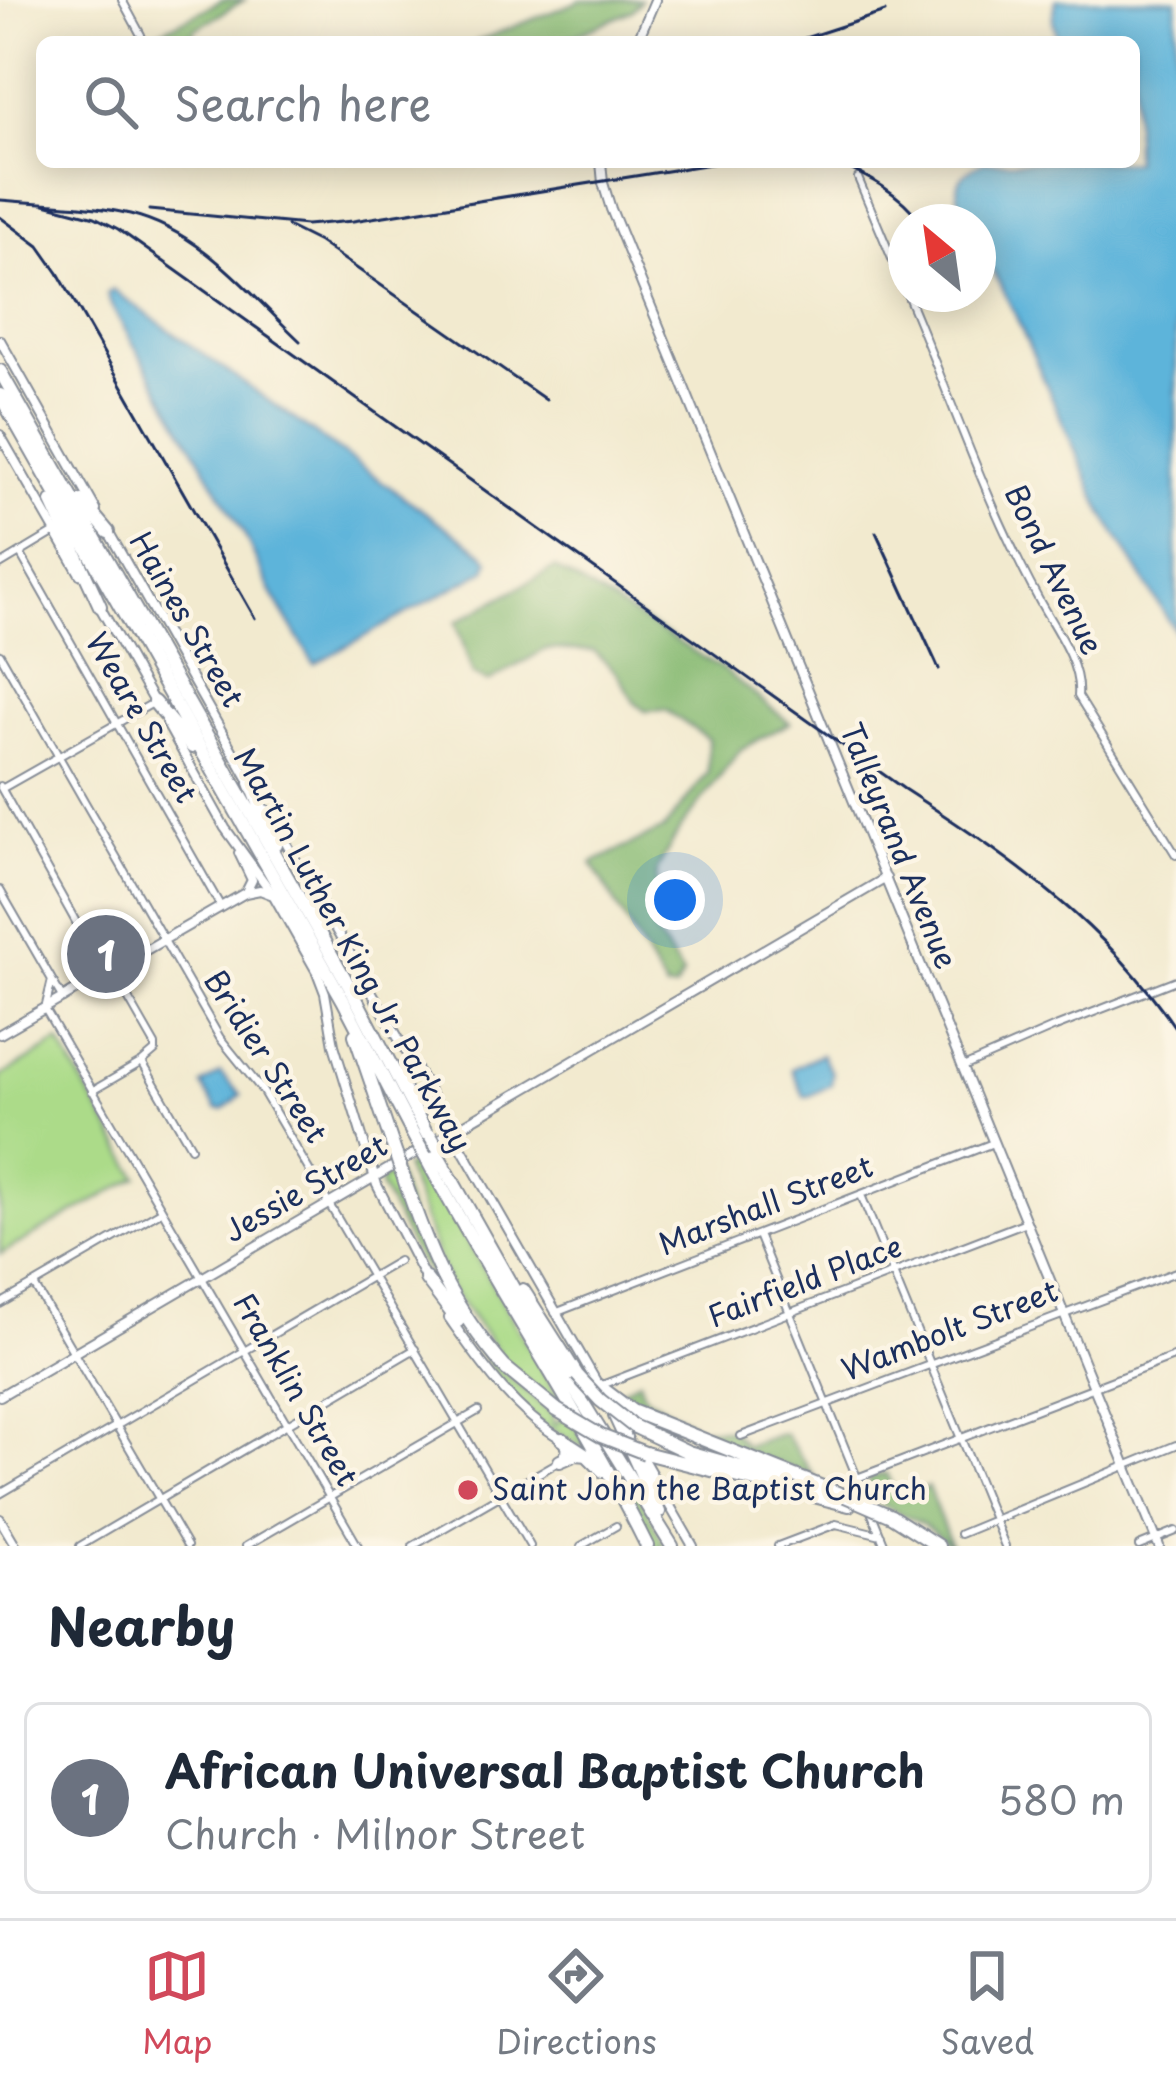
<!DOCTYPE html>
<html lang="en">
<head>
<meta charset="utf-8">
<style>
	body { margin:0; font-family:"Playpen Sans",sans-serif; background:#f6f6f7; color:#1f2937 }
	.compass { position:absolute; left:888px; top:204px; width:108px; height:108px; border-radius:50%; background:#fff; box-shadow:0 6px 30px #0003; rotate:331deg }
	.you { position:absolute; left:675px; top:900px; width:42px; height:42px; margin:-30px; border:9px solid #fff; border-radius:50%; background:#1a73e8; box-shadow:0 0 0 18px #1a73e833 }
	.badge { display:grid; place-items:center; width:78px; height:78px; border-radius:50%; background:#d1495b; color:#fff; font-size:39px; font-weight:700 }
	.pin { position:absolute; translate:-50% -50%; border:6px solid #fff; box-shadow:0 3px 12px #0006 }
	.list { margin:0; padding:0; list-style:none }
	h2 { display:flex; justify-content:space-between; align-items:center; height:156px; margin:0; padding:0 48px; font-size:51px }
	h2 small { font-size:39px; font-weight:400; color:#747a83 }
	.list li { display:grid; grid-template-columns:78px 1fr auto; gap:36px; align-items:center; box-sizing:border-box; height:192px; margin:0 24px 24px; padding:0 24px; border:3px solid #e0e1e3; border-radius:18px }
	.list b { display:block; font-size:45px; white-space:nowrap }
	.list p { margin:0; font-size:39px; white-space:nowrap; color:#747a83 }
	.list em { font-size:39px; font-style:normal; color:#747a83 }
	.icon { flex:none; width:66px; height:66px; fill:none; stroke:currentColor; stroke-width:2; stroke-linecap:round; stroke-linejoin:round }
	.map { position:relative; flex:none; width:1176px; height:1546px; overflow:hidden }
	.search { position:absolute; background:#fff; box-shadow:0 6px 30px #0003; left:36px; right:36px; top:36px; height:132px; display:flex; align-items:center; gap:30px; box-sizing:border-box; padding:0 42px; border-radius:18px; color:#747a83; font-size:45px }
	.sheet { height:372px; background:#fff }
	nav { display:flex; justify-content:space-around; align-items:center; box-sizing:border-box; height:168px; border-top:3px solid #e0e1e3; background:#fff; font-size:33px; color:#747a83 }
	nav a { display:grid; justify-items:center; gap:6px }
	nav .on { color:#d1495b }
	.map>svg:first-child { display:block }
</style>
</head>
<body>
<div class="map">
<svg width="1176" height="1546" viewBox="0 0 1176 1546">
	<rect width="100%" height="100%" fill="#fcf5e5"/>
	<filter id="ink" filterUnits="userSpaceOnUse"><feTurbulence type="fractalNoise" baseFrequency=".00833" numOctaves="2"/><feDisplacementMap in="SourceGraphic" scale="24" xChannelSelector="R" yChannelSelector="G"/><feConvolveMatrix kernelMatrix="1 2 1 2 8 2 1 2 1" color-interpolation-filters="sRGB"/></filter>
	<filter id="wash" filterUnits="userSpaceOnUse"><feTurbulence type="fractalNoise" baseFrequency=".004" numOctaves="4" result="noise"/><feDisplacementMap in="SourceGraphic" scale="48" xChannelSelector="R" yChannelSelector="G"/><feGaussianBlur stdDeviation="2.7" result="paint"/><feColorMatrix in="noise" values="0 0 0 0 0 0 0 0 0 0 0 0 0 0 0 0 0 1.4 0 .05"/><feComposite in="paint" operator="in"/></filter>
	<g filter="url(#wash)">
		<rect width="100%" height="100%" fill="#f2eacf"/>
		<!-- green -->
		<path fill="#acdb89" stroke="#648574" stroke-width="3" d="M 59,1042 L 138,1177 L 0,1254 L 0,1077 Z
			M 420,1160 L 589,1450 L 539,1423 L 502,1385 L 480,1352 L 552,1414 L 554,1425 L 564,1417 L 552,1396 L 544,1397 L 511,1369 L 449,1287 L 405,1168 Z
			M 396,1173 L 420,1247 L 437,1284 L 419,1261 L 380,1186 L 381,1179 Z
			M 597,1440 L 605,1444 L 645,1507 L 664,1546 L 651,1546 Z"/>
		<!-- forest -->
		<path fill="#89bb75" stroke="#52756a" stroke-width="3" d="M 223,0 L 244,0 L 194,30 L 192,36 L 212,42 L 177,42 L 155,34 Z
			M 582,0 L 641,0 L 632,11 L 559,42 L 475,42 Z
			M 555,568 L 721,668 L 790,723 L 741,749 L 680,829 L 657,870 L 654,931 L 683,975 L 675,989 L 666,990 L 592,863 L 664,829 L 708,773 L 708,739 L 666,710 L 645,711 L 634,702 L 618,674 L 594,651 L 546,649 L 488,682 L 473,675 L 456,622 Z
			M 639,1380 L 644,1395 L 698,1428 L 731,1430 L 745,1446 L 784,1433 L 815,1477 C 753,1453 672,1433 621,1391 Z
			M 886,1473 L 897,1498 L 928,1487 L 951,1546 L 924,1525 L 878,1503 L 868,1478 Z"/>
		<!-- water -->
		<path fill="#5db4da" stroke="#3c729c" stroke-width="3" d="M 1056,0 L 1176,0 L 1176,637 L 1175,631 L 1103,513 L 1014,312 L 978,241 L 978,222 L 969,222 C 953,193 950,177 984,162 L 1134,162 L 1134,42 L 1058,42 L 1053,20 Z
			M 113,290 L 484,554 L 489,561 L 486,570 L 314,664 L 271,592 L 245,536 L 112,307 L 107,294 Z
			M 821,1054 L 832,1073 L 831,1085 L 809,1096 L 804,1096 L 792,1069 Z
			M 220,1073 L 241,1095 L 223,1110 L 216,1109 L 202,1085 Z"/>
	</g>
	<g filter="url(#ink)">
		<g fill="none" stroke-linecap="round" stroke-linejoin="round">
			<!-- minor casing -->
			<g stroke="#868c96" stroke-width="10">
				<path id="minor" d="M 122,0 L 141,35
					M 858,178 L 906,292
					M 907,294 C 951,397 986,504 1040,602 C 1055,629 1081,664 1078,696 L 1176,855
					M 20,553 L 221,907
					M 0,565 L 55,532
					M 0,654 L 220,1038 L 262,1090 L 530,1546
					M 0,786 L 105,974
					M 3,788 L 153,703
					M 0,890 L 63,999
					M 52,980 L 45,1009 L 48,1014 L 358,1546
					M 142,1062 L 191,1147
					M 963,1067 L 1053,1028 L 1176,980
					M 92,1091 L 142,1062 L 155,1051 L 155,1045 L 112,970
					M 861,1195 L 1005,1546
					M 758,1235 L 885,1546
					M 34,1285 L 187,1546
					M 0,1304 L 161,1211
					M 555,1313 L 993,1143
					M 602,1385 L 1026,1222
					M 741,1436 L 1176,1272
					M 857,1478 L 1176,1356
					M 0,1494 L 398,1261
					M 960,1534 L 1176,1445
					M 80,1546 L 415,1349
					M 246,1546 L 478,1411
					M 413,1546 L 560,1461 L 566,1450 L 564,1444
					M 581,1546 L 616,1526
					M 778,1546 L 836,1524 L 881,1535
					M 1139,1546 L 1176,1531"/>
			</g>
			<!-- tertiary casing -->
			<g stroke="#868c96" stroke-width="12">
				<path id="tertiary" d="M 637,42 L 655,0
					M 601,162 L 603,183 L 611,209 L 1159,1546
					M 0,340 L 96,510
					M 0,435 L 80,574
					M 107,529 L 253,787
					M 97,602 L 155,704
					M 166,722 L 225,828 L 274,896 L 317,972 L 325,993 L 334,1045 L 377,1185 L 426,1280
					M 267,810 L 601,1390
					M 239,853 L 252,880 L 246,892
					M 0,1034 L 245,893 L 260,890 L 273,895
					M 449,1318 C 481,1363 513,1411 562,1439
					M 0,1396 L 886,878
					M 640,1454 L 693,1546
					M 0,1519 L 16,1546"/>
			</g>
			<!-- motorway casing -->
			<g stroke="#868c96" stroke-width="16">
				<path id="motorway" d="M 0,371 L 352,991 L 428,1136
					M 0,395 L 343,1000 L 417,1142
					M 82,501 L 108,532
					M 52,502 L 100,606
					M 154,702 L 192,747
					M 251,783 L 276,845
					M 355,1035 L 396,1155
					M 435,1150 L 526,1311 L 672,1546
					M 425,1156 C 495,1288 581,1412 647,1546
					M 401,1170 C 429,1253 448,1303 507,1370
					M 426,1279 L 458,1321
					M 523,1290 L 577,1375
					M 502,1365 L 557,1410
					M 599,1386 L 632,1411 L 845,1496
					M 615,1416 L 659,1512
					M 633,1426 L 688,1452 L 786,1480
					M 562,1439 L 588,1456 L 603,1471
					M 645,1453 L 849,1505
					M 560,1461 L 576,1454 L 588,1455
					M 891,1516 L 938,1546"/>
			</g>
			<!-- minor -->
			<use href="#minor" stroke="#fff" stroke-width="6"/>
			<!-- tertiary -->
			<use href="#tertiary" stroke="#fff" stroke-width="8"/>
			<!-- motorway -->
			<use href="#motorway" stroke="#fff" stroke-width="12"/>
			<!-- rail -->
			<path stroke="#1b2f5e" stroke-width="3" d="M 793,42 L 885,12
				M 834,162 C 868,176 899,192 921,222
				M 0,200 C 43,204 88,204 130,214 C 201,231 249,293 300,341
				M 45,204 L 95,217 L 118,229 L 904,789 C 1009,857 1105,923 1176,1029
				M 149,210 L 306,225 L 353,221 L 723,162
				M 0,217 L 39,246 L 58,273 L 255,618
				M 287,226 L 319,242 L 546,400
				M 876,532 L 939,669"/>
			<!-- motorway-bridge casing -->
			<g stroke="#868c96" stroke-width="16" stroke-linecap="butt">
				<path id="motorway-bridge" d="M 430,1135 L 438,1149
					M 417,1142 L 425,1156
					M 396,1155 L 401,1170
					M 577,1375 L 600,1400 L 633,1426
					M 557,1410 L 601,1436 L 645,1453
					M 845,1496 L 891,1516"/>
			</g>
			<!-- motorway-bridge -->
			<use href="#motorway-bridge" stroke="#fff" stroke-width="12"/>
		</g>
	</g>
	<!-- markers -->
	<circle fill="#d1495b" stroke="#fcf5e5" stroke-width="4.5" cx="468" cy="1490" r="12"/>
	<g text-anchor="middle" stroke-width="9" stroke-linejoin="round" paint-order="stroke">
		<!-- street labels -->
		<g font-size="30" fill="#1b2f5e" stroke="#fcf5e5">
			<text transform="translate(1053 570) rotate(64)" y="10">Bond Avenue</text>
			<text transform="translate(186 620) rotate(60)" y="10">Haines Street</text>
			<text transform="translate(141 718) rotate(60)" y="10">Weare Street</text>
			<text transform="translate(898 846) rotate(68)" y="10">Talleyrand Avenue</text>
			<text transform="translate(352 950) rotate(61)" y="10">Martin Luther King Jr. Parkway</text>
			<text transform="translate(265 1057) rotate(57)" y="10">Bridier Street</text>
			<text transform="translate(306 1189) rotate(-30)" y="10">Jessie Street</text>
			<text transform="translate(766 1206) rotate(-21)" y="10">Marshall Street</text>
			<text transform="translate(805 1282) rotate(-21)" y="10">Fairfield Place</text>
			<text transform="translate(950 1331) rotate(-21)" y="10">Wambolt Street</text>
			<text transform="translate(295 1390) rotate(60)" y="10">Franklin Street</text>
		</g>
		<!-- poi labels -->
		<g font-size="30" fill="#1b2f5e" stroke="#fcf5e5" text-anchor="start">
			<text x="492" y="1500">Saint John the Baptist Church</text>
		</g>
	</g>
</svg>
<svg class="compass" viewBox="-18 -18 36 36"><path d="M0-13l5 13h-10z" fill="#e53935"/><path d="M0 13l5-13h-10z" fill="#747a83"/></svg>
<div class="you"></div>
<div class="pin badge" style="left:106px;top:954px;background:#6b7280">1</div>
<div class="search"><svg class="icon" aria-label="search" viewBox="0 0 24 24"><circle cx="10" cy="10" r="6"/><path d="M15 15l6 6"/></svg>Search here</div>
</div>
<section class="sheet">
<h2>Nearby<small></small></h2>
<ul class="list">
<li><span class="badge" style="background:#6b7280">1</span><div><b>African Universal Baptist Church</b><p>Church · Milnor Street</p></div><em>580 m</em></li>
</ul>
</section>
<nav>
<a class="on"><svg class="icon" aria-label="map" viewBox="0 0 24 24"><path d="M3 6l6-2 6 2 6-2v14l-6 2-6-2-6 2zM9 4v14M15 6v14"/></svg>Map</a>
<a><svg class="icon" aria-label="directions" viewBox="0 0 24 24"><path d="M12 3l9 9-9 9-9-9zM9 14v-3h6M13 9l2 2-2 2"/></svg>Directions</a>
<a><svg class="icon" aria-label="saved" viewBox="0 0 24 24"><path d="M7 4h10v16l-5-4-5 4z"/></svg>Saved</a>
</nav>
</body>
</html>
